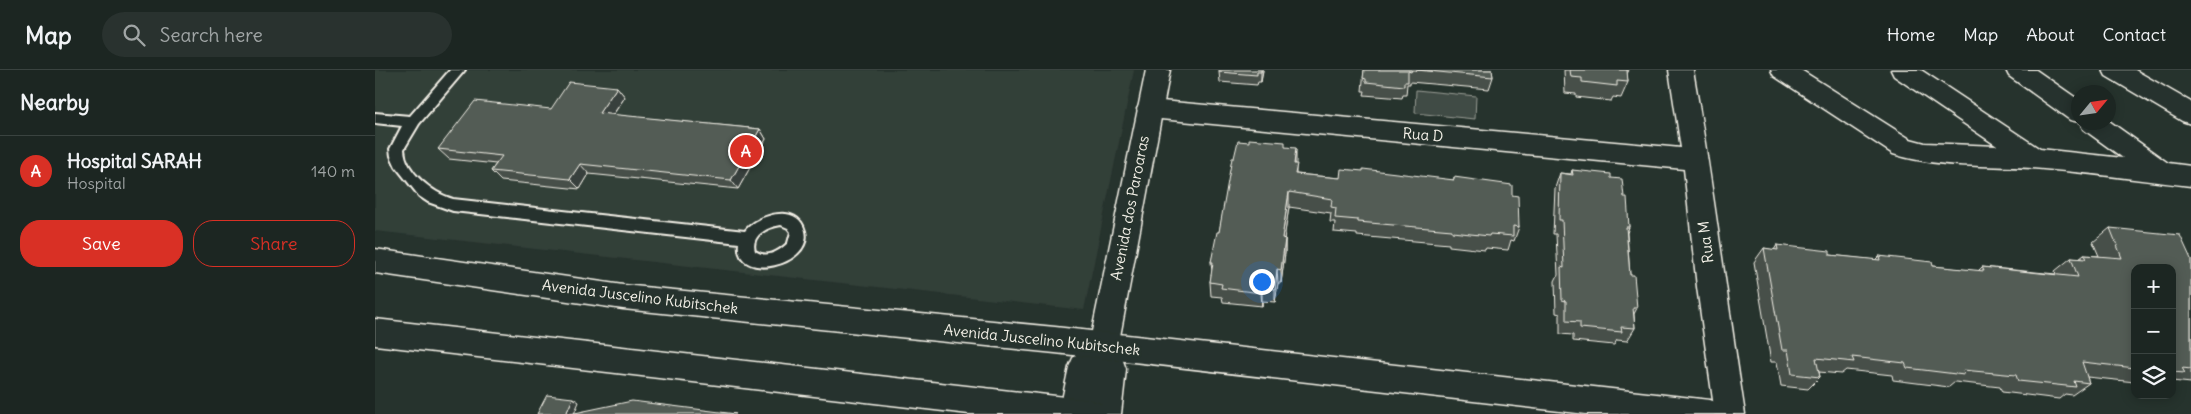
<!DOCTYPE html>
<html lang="en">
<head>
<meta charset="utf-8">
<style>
	body { margin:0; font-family:Delius,sans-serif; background:#29322f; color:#f1f3f6 }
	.controls { position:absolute; right:15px; bottom:15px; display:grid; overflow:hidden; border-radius:10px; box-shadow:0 2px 12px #0003 }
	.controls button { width:45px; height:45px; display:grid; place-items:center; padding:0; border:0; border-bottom:1px solid #3a4340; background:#1c2622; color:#f1f3f6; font:25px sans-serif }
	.compass { position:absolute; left:1696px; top:15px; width:45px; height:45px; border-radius:50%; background:#1c2622; box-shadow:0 2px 12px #0003; rotate:61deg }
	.you { position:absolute; left:886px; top:211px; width:18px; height:18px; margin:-12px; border:4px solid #fff; border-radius:50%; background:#1a73e8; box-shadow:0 0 0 8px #1a73e833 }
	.badge { display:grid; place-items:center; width:32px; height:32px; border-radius:50%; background:#d93025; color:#fff; font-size:16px; font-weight:700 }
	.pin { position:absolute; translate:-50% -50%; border:2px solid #fff; box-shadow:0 1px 5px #0006 }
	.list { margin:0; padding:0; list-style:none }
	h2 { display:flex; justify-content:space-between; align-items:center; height:65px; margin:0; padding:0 20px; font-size:21px }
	h2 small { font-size:16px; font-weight:400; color:#a0a5a5 }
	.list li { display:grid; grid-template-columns:32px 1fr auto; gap:15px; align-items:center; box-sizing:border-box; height:70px; padding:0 20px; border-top:1px solid #3a4340 }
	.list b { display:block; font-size:19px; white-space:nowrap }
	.list p { margin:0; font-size:16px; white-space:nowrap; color:#a0a5a5 }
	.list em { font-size:16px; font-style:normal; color:#a0a5a5 }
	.actions { display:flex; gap:10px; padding:15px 20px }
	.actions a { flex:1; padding:11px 0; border:1px solid #d93025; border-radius:20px; text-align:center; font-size:18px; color:#d93025 }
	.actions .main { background:#d93025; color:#fff }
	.icon { flex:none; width:28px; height:28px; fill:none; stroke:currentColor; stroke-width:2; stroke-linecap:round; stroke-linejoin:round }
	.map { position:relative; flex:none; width:1816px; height:344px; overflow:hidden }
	header { display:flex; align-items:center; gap:30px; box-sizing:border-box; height:70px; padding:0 25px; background:#1c2622; border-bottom:1px solid #3a4340 }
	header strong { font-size:24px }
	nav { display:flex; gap:28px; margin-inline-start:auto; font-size:18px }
	.search { width:350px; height:45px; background:#29322f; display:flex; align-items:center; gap:12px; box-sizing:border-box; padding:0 18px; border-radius:28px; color:#a0a5a5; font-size:19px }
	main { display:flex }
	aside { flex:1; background:#1c2622 }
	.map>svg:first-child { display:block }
</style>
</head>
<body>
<header>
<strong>Map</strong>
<div class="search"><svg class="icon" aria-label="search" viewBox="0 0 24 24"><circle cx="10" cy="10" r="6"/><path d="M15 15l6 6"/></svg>Search here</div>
<nav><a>Home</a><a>Map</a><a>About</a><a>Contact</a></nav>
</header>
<main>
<aside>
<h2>Nearby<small></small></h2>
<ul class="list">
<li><span class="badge">A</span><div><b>Hospital SARAH</b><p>Hospital</p></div><em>140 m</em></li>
</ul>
<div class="actions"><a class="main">Save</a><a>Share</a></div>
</aside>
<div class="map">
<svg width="1816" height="344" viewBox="0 0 1816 344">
	<rect width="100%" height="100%" fill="#26332d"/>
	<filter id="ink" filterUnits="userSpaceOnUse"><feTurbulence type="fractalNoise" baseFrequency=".02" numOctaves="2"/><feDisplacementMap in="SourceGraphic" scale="10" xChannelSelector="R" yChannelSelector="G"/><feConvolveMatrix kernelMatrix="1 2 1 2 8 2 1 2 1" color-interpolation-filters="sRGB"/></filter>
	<g filter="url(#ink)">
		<!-- built -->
		<path fill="#333f39" d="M 0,0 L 759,0 L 709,240 L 0,161 Z"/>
		<!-- green -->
		<path fill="#414b45" stroke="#9a9e96" d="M 1041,20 L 1101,26 L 1100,49 L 1040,43 Z"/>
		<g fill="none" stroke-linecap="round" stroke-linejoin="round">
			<!-- service casing -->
			<g stroke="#f4f1e8" stroke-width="4">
				<path id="service" d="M 75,0 L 90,0 L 44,54 L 29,79 C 30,102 58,123 78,129 L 370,161 C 382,145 423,132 430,161 C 439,196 359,214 364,173 L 78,141 L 53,132 L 44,126 L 21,97 L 16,86 L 15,79 L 27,56 L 0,53 L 0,43 L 35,46 ZM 406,155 L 413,158 L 416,162 L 413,173 C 403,182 392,189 380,181 C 375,165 393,157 406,155 Z"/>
			</g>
			<!-- minor casing -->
			<g stroke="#f4f1e8" stroke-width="3">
				<path id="minor" d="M 1294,0 L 1318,0 C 1338,114 1352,229 1370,344 L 1340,344 L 1322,217 L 1309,99 L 775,48 L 766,46 L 762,39 L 766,32 L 775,30 L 1306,78 Z
					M 1396,0 L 1426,0 L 1535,69 L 1550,73 L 1622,76 L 1519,6 L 1516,0 L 1546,0 L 1665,79 L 1748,88 L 1708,59 L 1705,52 L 1734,52 L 1734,51 L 1793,93 L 1816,96 L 1816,116 C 1763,110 1710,102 1657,98 C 1611,95 1563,98 1518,84 L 1399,6 Z
					M 1631,0 L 1661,0 L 1704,30 L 1704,52 L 1695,50 L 1634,6 Z
					M 1728,0 L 1760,0 L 1816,32 L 1816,54 L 1807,51 L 1731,6 Z"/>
			</g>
			<!-- tertiary casing -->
			<g stroke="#f4f1e8" stroke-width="3">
				<path id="tertiary" d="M 771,0 L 795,0 L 743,277 L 751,299 L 746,344 L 716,344 L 718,328 L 714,344 L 684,344 L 694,297 L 698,288 L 715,271 Z"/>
			</g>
			<!-- primary casing -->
			<g stroke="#f4f1e8" stroke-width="3">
				<path id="primary" d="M 0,179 L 248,215 L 680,257 L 1335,330 L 1346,334 L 1350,344 L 1211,344 L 680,283 L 248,239 L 0,203 Z
					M 0,249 L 716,330 L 727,334 L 731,344 L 594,344 L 0,275 Z"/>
			</g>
			<!-- service -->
			<use href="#service" fill="#26332d" fill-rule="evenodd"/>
			<!-- minor -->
			<use href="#minor" fill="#26332d" fill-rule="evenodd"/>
			<!-- tertiary -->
			<use href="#tertiary" fill="#26332d" fill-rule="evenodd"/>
			<!-- primary -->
			<use href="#primary" fill="#26332d" fill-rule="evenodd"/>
		</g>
		<!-- wall -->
		<path fill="#474f49" stroke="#f4f1e8" d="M 888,0 L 886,12 L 883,12 L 882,15 L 845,12 L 844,2 Z
			M 989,0 L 1117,0 L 1118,7 L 1114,19 L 1035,12 L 1035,14 L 1032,14 L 1031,25 L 1028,25 L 1027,28 L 989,25 L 990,21 L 987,21 Z
			M 1189,0 L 1254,0 L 1252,4 L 1253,12 L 1246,28 L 1238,27 L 1236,31 L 1201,27 L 1201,24 L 1190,23 Z
			M 242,17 L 250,27 L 238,45 L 385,59 L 391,69 L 363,119 L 214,104 L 205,119 L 126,111 L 116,101 L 121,94 L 74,89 L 63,79 L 176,39 Z
			M 910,77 L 921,94 L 921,104 L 965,108 L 1079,110 L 1079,107 L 1137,125 L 1144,157 L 1139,171 L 1136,170 L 1133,180 L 1111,178 L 1110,180 L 1074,176 L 1074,174 L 982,166 L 982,164 L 959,162 L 960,152 L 955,152 L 956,143 L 914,137 L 909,168 L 910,169 L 910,183 L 906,213 L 903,213 L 900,232 L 887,231 L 887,236 L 848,232 L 847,227 L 836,226 L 835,212 L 837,201 L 836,192 L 844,162 L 859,88 Z
			M 1197,100 L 1236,108 L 1249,127 L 1254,157 L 1252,163 L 1255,205 L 1262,238 L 1259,244 L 1260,258 L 1252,271 L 1242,270 L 1239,275 L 1198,271 L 1198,265 L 1185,264 L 1185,244 L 1181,243 L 1180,211 L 1183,205 L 1181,164 L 1178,164 L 1180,118 L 1185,103 L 1196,104 Z
			M 1735,158 L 1816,189 L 1816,313 L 1797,311 L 1797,198 L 1760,198 L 1760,312 L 1712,307 L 1714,313 L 1697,325 L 1690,324 L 1684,329 L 1627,322 L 1625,317 L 1580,312 L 1574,317 L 1518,310 L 1517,305 L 1471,300 L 1466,304 L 1444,302 L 1445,307 L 1433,319 L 1406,316 L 1402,292 L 1396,292 L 1379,192 L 1389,178 L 1399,180 L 1402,175 L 1455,185 L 1500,190 L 1504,186 L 1558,196 L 1603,201 L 1607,197 L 1681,204 L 1680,201 L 1696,188 L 1704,189 L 1709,185 L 1724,186 L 1718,172 Z"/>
		<!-- shaded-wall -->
		<path fill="#39403c" stroke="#f4f1e8" d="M 886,0 L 888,0 L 886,12 Z
			M 242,17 L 250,27 L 232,53 L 224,43 Z
			M 385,59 L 391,69 L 363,119 L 356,110 Z
			M 921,78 L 921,92 L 918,109 L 919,94 Z
			M 205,94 L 214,104 L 205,119 L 195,109 Z
			M 914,122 L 914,137 L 907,182 L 907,168 Z
			M 910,169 L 910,183 L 906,213 L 906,200 Z
			M 902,199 L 903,213 L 900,232 L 900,219 Z
			M 887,218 L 887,236 L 886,223 Z
			M 198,328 L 204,332 L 199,344 L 191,344 Z"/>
		<!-- building -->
		<path fill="#525c55" stroke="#f4f1e8" d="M 844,0 L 886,0 L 886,2 L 882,2 L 882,5 L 844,2 Z
			M 989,0 L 1037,0 L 1036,2 L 1033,1 L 1033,12 L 1029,12 L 1029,16 L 991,12 L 991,9 L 988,8 Z
			M 1041,0 L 1117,0 L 1118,7 Z
			M 1195,0 L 1252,0 L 1253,12 L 1242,11 L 1242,16 L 1207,12 L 1207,8 L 1196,7 Z
			M 194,12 L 242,17 L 224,43 L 385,59 L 356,110 L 205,94 L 195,109 L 116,101 L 127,86 L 63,79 L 100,31 L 176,39 Z
			M 874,69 L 910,72 L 910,77 L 921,78 L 919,94 L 922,94 L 920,104 L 965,108 L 966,99 L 988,101 L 988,99 L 1079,110 L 1079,107 L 1137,115 L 1137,125 L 1143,126 L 1144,157 L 1138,156 L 1138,166 L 1115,164 L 1114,166 L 1077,162 L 1077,160 L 983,152 L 983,150 L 960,148 L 961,138 L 956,137 L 957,129 L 914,122 L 907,168 L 910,169 L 906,200 L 902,199 L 900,219 L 887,218 L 886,223 L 846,218 L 847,214 L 835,212 L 838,192 L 836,192 L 842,162 L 844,162 L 857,88 L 859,88 L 863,71 L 874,72 Z
			M 1197,100 L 1236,104 L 1236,108 L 1247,109 L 1249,127 L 1252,127 L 1254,157 L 1251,157 L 1255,205 L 1259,205 L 1262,238 L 1258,238 L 1260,258 L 1246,257 L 1247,262 L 1205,258 L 1205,252 L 1191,251 L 1191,231 L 1187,230 L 1186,197 L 1189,198 L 1187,150 L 1184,150 L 1185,103 L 1198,105 Z
			M 1735,158 L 1805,165 L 1816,189 L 1816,299 L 1807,298 L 1810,303 L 1797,302 L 1797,198 L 1760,198 L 1760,298 L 1707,292 L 1714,313 L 1699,311 L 1701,317 L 1643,311 L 1641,305 L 1588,300 L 1589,305 L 1532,298 L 1530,293 L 1477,287 L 1479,292 L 1441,288 L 1445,307 L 1417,304 L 1413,280 L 1407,280 L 1389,178 L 1403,180 L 1402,175 L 1455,181 L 1455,185 L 1505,190 L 1504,186 L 1557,192 L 1558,196 L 1609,201 L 1607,197 L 1703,207 L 1696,188 L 1711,189 L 1709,185 L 1747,188 Z
			M 172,325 L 198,328 L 191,344 L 162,344 Z
			M 257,331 L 361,344 L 195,344 Z"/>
	</g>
	<g text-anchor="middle" stroke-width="5" stroke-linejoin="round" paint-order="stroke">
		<!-- street labels -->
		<g font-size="15" fill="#f4f1e8" stroke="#26332d">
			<text transform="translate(1048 65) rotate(5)" y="5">Rua D</text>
			<text transform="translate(755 138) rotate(-79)" y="5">Avenida dos Paroaras</text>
			<text transform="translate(1331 172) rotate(-97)" y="5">Rua M</text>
			<text transform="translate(265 227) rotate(7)" y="5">Avenida Juscelino Kubitschek</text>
			<text transform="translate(667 270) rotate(6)" y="5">Avenida Juscelino Kubitschek</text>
		</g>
	</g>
</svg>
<div class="controls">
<button>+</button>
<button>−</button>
<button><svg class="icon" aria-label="layers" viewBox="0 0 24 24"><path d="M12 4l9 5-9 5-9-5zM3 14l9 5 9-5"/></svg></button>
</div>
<svg class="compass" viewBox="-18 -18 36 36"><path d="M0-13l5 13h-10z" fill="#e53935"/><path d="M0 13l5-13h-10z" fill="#a0a5a5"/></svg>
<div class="you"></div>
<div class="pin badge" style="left:371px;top:81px">A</div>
</div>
</main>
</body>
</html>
